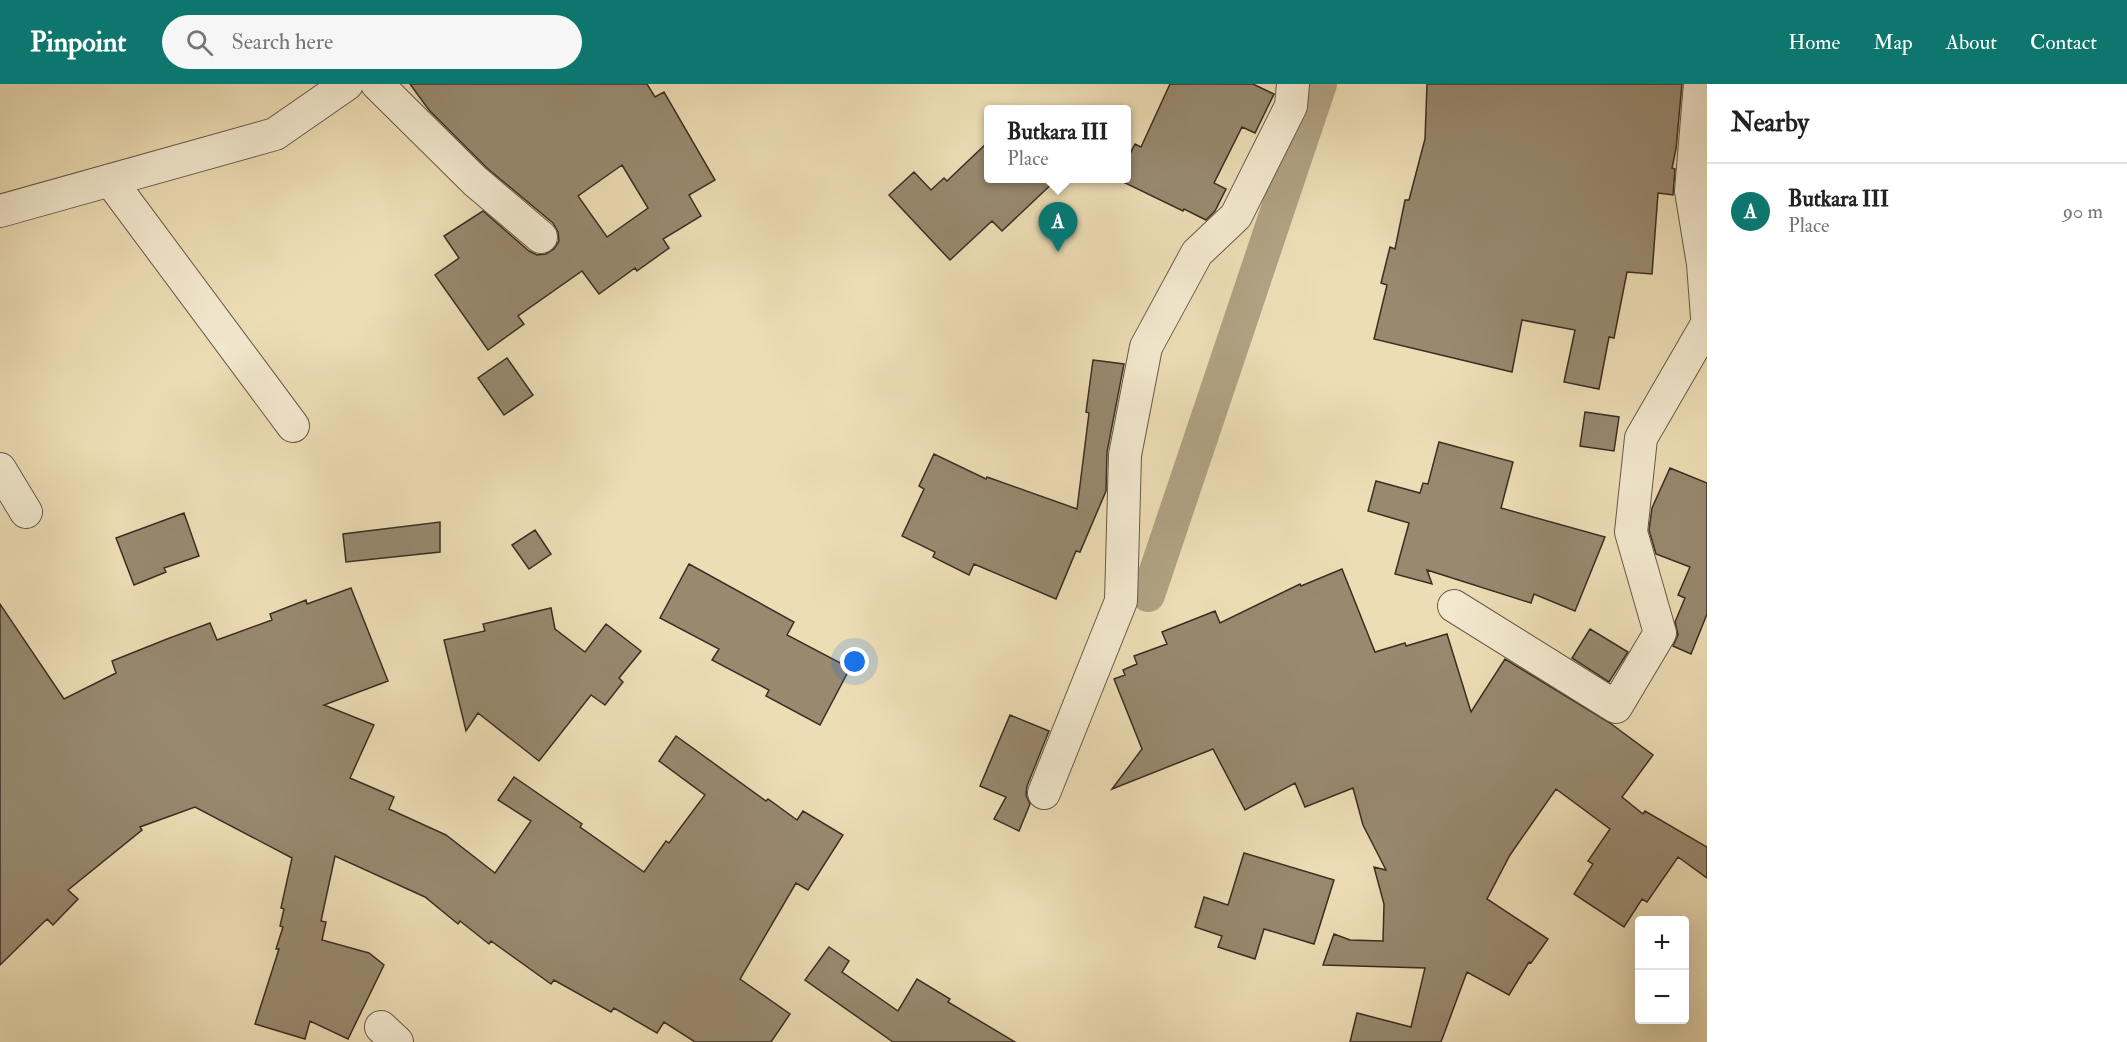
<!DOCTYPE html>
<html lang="en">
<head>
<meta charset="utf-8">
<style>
	body { margin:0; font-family:"IM FELL Double Pica",serif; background:#f6f6f6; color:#222 }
	.controls { position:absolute; right:18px; bottom:18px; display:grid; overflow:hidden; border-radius:6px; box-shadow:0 6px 24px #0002 }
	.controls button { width:54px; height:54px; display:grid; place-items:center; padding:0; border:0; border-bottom:2px solid #e0e0e0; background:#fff; color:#222; font:30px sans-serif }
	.you { position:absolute; left:855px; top:578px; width:21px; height:21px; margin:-15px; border:4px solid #fff; border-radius:50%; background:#1a73e8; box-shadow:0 0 0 9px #1a73e833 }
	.badge { display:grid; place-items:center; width:39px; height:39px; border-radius:50%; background:#0f766e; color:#fff; font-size:20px; font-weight:700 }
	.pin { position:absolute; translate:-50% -50px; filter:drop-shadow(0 2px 3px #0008) }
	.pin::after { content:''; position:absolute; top:32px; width:21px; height:18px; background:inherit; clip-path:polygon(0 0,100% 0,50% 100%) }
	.popup { position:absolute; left:984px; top:21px; width:147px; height:78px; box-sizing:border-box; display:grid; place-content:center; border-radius:6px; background:#fff; filter:drop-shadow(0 2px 4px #0005); font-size:20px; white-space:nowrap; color:#767676 }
	.popup b { font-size:22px; color:#222 }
	.popup::after { content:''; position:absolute; left:50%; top:100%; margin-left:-12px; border:12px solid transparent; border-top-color:#fff }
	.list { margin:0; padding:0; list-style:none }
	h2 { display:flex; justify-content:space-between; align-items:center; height:78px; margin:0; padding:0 24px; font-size:26px }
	h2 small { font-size:20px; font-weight:400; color:#767676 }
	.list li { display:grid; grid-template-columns:39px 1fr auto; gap:18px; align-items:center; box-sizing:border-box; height:96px; padding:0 24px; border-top:2px solid #e0e0e0 }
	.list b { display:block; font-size:22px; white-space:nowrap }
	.list p { margin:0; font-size:20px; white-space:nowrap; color:#767676 }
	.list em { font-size:20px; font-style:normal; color:#767676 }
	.icon { flex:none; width:33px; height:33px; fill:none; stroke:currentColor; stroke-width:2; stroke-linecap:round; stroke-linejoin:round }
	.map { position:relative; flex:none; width:1707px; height:958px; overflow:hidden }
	header { display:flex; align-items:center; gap:36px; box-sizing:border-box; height:84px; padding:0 30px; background:#0f766e; color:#fff }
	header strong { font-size:28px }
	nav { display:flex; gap:33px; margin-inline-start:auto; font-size:21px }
	.search { width:420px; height:54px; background:#f6f6f6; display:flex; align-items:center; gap:15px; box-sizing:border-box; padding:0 21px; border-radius:33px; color:#767676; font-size:22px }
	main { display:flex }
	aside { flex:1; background:#fff }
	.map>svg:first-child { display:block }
</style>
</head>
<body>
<header>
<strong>Pinpoint</strong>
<div class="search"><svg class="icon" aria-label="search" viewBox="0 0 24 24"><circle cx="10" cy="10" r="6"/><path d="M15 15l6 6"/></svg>Search here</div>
<nav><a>Home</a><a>Map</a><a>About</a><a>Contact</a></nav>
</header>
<main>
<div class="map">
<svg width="1707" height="958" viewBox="0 0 1707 958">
	<rect width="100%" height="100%" fill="#edddb5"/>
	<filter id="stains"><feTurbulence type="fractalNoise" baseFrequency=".00333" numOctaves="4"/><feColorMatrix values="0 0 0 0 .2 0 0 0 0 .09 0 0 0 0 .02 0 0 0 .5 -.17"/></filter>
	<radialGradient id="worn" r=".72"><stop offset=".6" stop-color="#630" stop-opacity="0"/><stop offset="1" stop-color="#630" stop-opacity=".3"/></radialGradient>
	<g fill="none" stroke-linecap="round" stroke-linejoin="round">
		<!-- canal -->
		<path stroke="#b0a283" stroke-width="34" d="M 1148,511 L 1320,0"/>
	</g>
	<!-- building -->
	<path fill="#98896f" stroke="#3b2e23" stroke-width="1.5" fill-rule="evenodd" d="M 410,0 L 647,0 L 655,13 L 664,8 L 715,96 L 689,111 L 701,132 L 663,155 L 669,164 L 637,187 L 635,184 L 599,210 L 582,187 L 518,232 L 524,240 L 488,266 L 435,191 L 459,174 L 444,152 L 483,127 L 529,167 L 537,171 L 546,170 L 554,165 L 559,157 L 558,148 L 553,139 L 487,84 L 429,26 ZM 622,81 L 648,124 L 607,153 L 578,112 Z
		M 1170,0 L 1253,0 L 1274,10 L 1255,49 L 1242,43 L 1214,99 L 1226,105 L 1215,127 L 1206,136 L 1184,125 L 1183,127 L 1117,95 L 1127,94 L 1127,76 L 1135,60 L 1141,63 Z
		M 1427,0 L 1682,0 L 1676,65 L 1672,84 L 1675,85 L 1673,111 L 1658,109 L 1652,190 L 1627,188 L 1614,254 L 1609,253 L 1599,305 L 1564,298 L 1575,246 L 1522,236 L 1512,288 L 1374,255 L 1387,201 L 1381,199 L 1390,163 L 1395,165 L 1405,116 L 1409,116 L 1425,55 Z
		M 989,57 L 989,94 L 1058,94 L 1002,147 L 992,137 L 950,176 L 889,111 L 914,88 L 931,106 L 944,94 L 947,97 Z
		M 507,274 L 533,311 L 504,331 L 478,294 Z
		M 1093,276 L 1124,280 L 1107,368 L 1106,407 L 1080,468 L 1076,467 L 1056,515 L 974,480 L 969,491 L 933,473 L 935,468 L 902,452 L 924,405 L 919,402 L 934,370 L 986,395 L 987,393 L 1077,425 L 1089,329 L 1086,328 Z
		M 1585,328 L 1619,333 L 1614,367 L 1580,362 Z
		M 1439,358 L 1513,378 L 1501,424 L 1605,453 L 1575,527 L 1534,510 L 1531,519 L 1427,486 L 1432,500 L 1395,490 L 1409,439 L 1368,427 L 1376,397 L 1420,409 L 1423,399 L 1428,400 Z
		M 1670,384 L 1707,399 L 1707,530 L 1691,570 L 1673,562 L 1678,551 L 1675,538 L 1685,514 L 1678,511 L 1690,483 L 1656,470 L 1649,446 L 1652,424 Z
		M 184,429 L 199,472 L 164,484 L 166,488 L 134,501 L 116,454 Z
		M 440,438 L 440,468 L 346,478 L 343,450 Z
		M 535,446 L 551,470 L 529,485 L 512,461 Z
		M 689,480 L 794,538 L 787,551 L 850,584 L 820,641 L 766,612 L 769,606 L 712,576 L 719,565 L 660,534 Z
		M 1342,485 L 1375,568 L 1405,559 L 1406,562 L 1447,550 L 1471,628 L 1505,575 L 1610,639 L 1653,671 L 1622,713 L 1643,730 L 1645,727 L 1707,763 L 1707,794 L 1678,773 L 1647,818 L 1642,815 L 1624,843 L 1574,810 L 1593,780 L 1588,777 L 1610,745 L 1556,705 L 1510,771 L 1487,815 L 1548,855 L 1531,879 L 1529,878 L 1509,911 L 1467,888 L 1441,958 L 1350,958 L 1357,929 L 1411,943 L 1425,884 L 1323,881 L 1334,850 L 1350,856 L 1383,857 L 1384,820 L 1374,783 L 1386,786 L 1363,741 L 1353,704 L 1305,723 L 1295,699 L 1245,726 L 1213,665 L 1112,705 L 1142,665 L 1114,595 L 1125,591 L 1123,586 L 1137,580 L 1134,572 L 1167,560 L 1162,548 L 1215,527 L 1220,539 L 1300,500 L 1301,502 Z
		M 351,504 L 388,597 L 324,621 L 374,641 L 350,694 L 394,713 L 389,725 L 446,751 L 495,789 L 531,737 L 498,716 L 514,693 L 582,740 L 580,743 L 644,788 L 666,757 L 669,759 L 705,711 L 659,677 L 676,652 L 766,717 L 768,715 L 797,736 L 803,727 L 843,751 L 808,806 L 796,799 L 740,895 L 790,930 L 771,958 L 695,958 L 664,938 L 657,949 L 614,924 L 611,928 L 554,896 L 551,900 L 491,857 L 489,860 L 460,837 L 458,840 L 425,813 L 335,772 L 321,837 L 326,838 L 322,856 L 369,869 L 384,881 L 348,955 L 310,937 L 305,955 L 255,940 L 279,865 L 276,865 L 283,843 L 280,842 L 284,825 L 281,824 L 292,774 L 195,723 L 140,743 L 142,746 L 68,806 L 78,815 L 53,841 L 47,835 L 0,881 L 0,520 L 64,615 L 116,589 L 112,577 L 167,555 L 210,539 L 217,556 L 272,536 L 270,530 L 306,516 L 307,520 Z
		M 551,524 L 555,545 L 585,568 L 606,540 L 641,567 L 619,594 L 623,598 L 605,621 L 591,611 L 539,677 L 478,629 L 466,647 L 444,556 L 485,547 L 483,540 Z
		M 1590,545 L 1628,568 L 1609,598 L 1572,574 Z
		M 1010,631 L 1049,647 L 1027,702 L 1026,711 L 1030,720 L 1019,747 L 994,735 L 1006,713 L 980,702 Z
		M 1244,769 L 1334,796 L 1314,860 L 1264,845 L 1255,875 L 1218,863 L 1222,852 L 1195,843 L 1204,813 L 1228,821 Z
		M 829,863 L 849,877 L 842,888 L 898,927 L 917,895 L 950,915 L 948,918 L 1015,958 L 893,958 L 805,896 Z"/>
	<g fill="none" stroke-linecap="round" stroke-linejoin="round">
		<!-- minor casing -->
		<g stroke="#685a48" stroke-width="34">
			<path id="minor" d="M 377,0 L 475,97 L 541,153
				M 1700,0 L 1691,107 L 1703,180 L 1707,233
				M 110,96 L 293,342
				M 0,127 L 275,50 L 347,0
				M 0,385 L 26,428
				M 1454,522 L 1616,623 L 1660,549 L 1631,448 L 1641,354 L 1707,240
				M 1044,709 L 1121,517 L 1125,371 L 1146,263 L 1197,169 L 1236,132 L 1291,22 L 1293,0
				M 381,943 L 397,958"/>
		</g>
		<!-- minor -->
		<use href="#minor" stroke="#f3e9cf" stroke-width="32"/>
	</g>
	<rect width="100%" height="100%" filter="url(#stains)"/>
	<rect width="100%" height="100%" fill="url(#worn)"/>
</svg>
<div class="controls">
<button>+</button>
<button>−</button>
</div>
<div class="you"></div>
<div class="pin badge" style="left:1058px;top:168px">A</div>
<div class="popup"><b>Butkara III</b>Place</div>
</div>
<aside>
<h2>Nearby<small></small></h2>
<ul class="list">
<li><span class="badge">A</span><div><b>Butkara III</b><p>Place</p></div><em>90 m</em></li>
</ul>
</aside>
</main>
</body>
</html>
